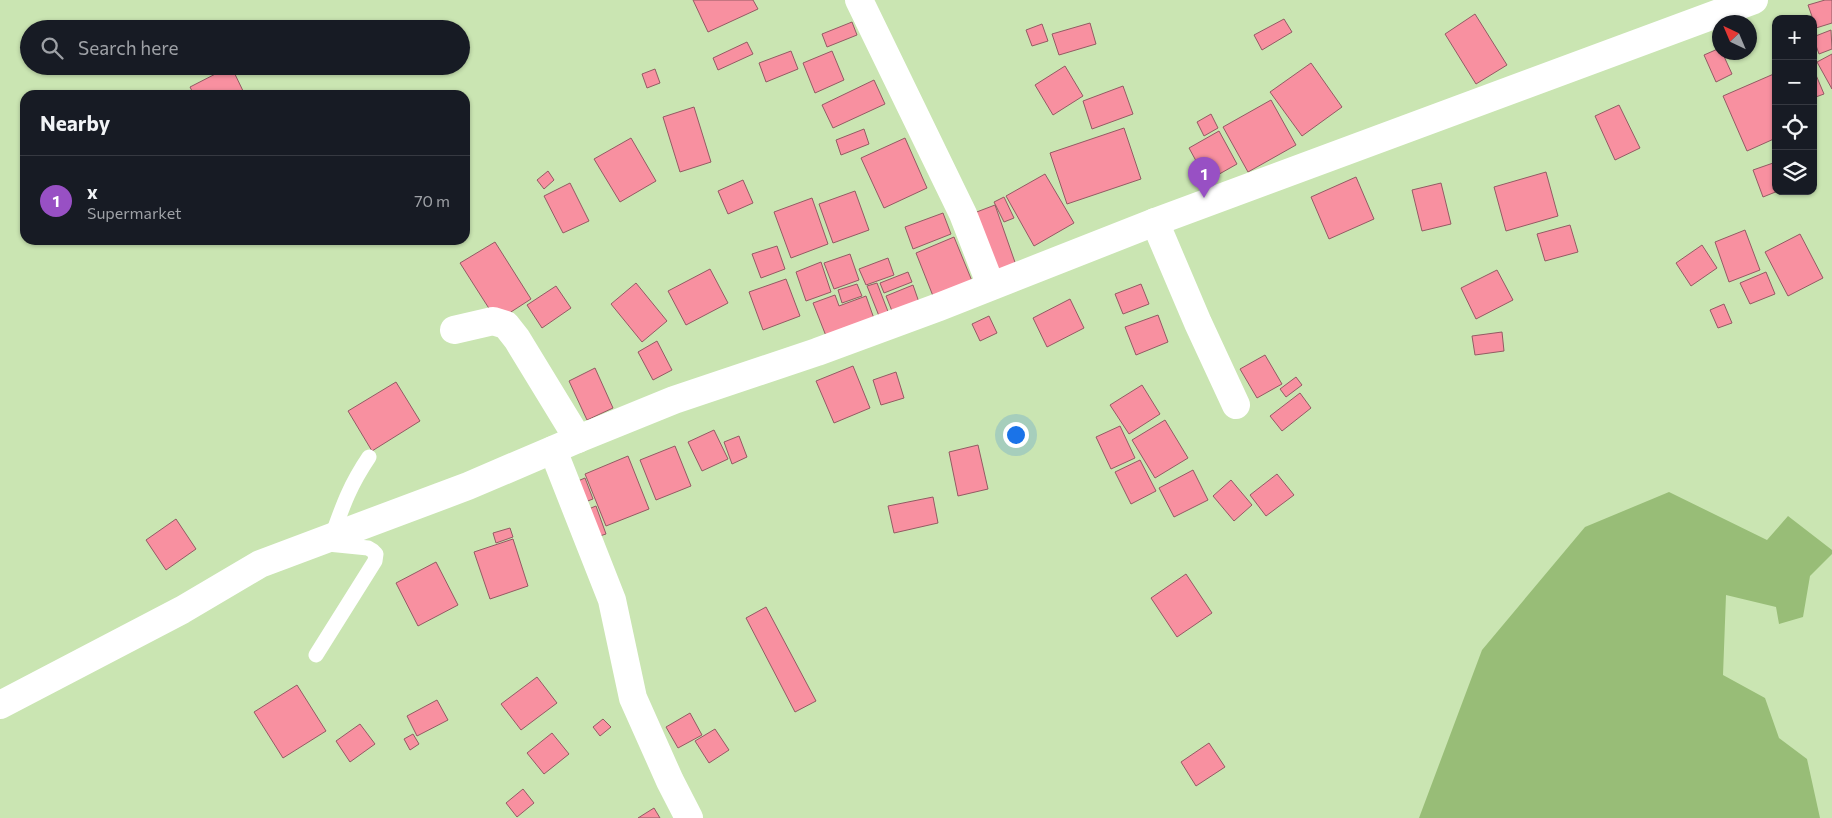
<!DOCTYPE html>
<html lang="en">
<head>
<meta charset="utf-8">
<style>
	body { margin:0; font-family:Commissioner,sans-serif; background:#242831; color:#f1f3f6 }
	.controls { position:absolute; right:15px; top:15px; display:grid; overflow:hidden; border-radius:10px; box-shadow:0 1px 4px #0004 }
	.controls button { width:45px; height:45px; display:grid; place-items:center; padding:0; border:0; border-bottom:1px solid #363941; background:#171b24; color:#f1f3f6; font:25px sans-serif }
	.compass { position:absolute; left:1712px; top:15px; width:45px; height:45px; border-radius:50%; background:#171b24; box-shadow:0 1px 4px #0004; rotate:316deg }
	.you { position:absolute; left:1015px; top:434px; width:18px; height:18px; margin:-12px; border:4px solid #fff; border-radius:50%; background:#1a73e8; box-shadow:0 0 0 8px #1a73e833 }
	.badge { display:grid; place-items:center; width:32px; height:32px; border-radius:50%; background:#9850c4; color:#fff; font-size:16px; font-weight:700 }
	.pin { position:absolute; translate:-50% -41px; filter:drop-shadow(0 1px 2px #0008) }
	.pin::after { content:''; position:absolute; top:26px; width:18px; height:15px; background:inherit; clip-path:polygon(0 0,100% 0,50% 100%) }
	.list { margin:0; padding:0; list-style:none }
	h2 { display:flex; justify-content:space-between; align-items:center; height:65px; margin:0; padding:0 20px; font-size:21px }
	h2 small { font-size:16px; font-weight:400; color:#9ea1a6 }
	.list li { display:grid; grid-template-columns:32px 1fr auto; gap:15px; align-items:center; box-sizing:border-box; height:90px; padding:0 20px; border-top:1px solid #363941 }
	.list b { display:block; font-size:19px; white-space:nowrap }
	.list p { margin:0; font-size:16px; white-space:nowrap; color:#9ea1a6 }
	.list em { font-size:16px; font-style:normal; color:#9ea1a6 }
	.icon { flex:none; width:28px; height:28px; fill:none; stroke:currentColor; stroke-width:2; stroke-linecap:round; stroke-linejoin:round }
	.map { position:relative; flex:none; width:1832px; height:818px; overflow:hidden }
	.search { position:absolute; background:#171b24; box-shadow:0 1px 4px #0004; left:20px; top:20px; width:450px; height:55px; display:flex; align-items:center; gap:12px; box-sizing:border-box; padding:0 18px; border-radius:28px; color:#9ea1a6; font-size:19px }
	.panel { position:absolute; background:#171b24; box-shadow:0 1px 4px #0004; left:20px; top:90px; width:450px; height:155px; border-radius:15px }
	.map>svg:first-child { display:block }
</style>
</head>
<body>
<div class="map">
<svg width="1832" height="818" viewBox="0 0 1832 818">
	<rect width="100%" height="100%" fill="#cae5b2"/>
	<!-- green -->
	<path fill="#98bd77" d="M 1669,492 L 1767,540 L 1788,516 L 1832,550 L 1832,554 L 1810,576 L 1803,617 L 1779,624 L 1776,607 L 1726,595 L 1723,675 L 1765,698 L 1779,738 L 1807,759 L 1820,818 L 1419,818 L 1482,650 L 1585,527 Z"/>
	<!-- building -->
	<path fill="#f890a0" stroke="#935b63" d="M 693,0 L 753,0 L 758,9 L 708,32 Z
		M 1825,0 L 1832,0 L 1832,23 L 1816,28 L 1808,5 Z
		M 1475,14 L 1507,65 L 1476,84 L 1445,34 Z
		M 1284,19 L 1292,32 L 1262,50 L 1254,35 Z
		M 852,22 L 857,35 L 827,47 L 822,34 Z
		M 1090,23 L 1096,44 L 1059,55 L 1052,34 Z
		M 1042,24 L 1048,41 L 1032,46 L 1026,30 Z
		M 1831,30 L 1832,49 L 1819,54 L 1813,37 Z
		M 747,42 L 753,54 L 718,70 L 713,58 Z
		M 1720,48 L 1720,52 L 1722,52 L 1732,74 L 1716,82 L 1704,55 Z
		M 791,51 L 798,69 L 766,82 L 759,63 Z
		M 832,51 L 844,80 L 815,93 L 803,63 Z
		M 1832,54 L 1832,89 L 1817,62 Z
		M 1311,63 L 1342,107 L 1302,136 L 1270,92 Z
		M 231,66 L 245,95 L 194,95 L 190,87 Z
		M 1065,66 L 1083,96 L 1053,115 L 1035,85 Z
		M 1813,68 L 1824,94 L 1813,98 Z
		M 655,69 L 660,83 L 647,88 L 642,74 Z
		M 1776,73 L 1776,138 L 1747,151 L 1723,96 Z
		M 874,80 L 885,104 L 833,128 L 822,105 Z
		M 1123,86 L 1133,114 L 1092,129 L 1083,101 Z
		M 1271,100 L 1296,145 L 1248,172 L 1223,127 Z
		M 1619,105 L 1640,148 L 1615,160 L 1595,116 Z
		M 694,107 L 711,162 L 680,172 L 663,117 Z
		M 1211,114 L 1218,128 L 1204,136 L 1197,122 Z
		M 1124,128 L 1141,179 L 1067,204 L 1050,153 Z
		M 864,129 L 869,144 L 841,155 L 836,140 Z
		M 1219,131 L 1237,164 L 1207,181 L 1189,148 Z
		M 631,138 L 656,181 L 620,202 L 594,159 Z
		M 905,138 L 927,188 L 884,208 L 861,158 Z
		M 1776,162 L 1776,191 L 1778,191 L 1763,197 L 1753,170 Z
		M 548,171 L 554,180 L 544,189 L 537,180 Z
		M 1546,172 L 1558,216 L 1506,231 L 1494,187 Z
		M 1045,174 L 1074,223 L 1034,246 L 1006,196 Z
		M 1356,177 L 1374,219 L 1329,239 L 1311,197 Z
		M 743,180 L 753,203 L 728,214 L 718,191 Z
		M 570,183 L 589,221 L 563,233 L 544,196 Z
		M 1441,183 L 1451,224 L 1422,231 L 1412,190 Z
		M 855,191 L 869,230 L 833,243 L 819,204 Z
		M 1004,197 L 1014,218 L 1004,222 L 994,202 Z
		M 812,198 L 828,244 L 791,258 L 774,212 Z
		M 995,205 L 1017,268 L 997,275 L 974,213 Z
		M 943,213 L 951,234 L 913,249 L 905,227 Z
		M 1570,225 L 1578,252 L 1545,261 L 1537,234 Z
		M 1745,230 L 1760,270 L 1729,282 L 1715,242 Z
		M 1800,234 L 1823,278 L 1788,296 L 1765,252 Z
		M 954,237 L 972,281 L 933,296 L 916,253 Z
		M 495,242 L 531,299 L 497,321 L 460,263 Z
		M 1702,245 L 1717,268 L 1691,286 L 1676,263 Z
		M 777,246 L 785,269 L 761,278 L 752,254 Z
		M 850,254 L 859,280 L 834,289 L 824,263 Z
		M 888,258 L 894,275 L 866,285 L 859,269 Z
		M 821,262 L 831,292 L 806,301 L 796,272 Z
		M 710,269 L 728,303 L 686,325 L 668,291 Z
		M 1497,270 L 1513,300 L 1476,319 L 1461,288 Z
		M 908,272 L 912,282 L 884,293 L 880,283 Z
		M 1766,272 L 1775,294 L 1750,304 L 1740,283 Z
		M 786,279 L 800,316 L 763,330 L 749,292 Z
		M 636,283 L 667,321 L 642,342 L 611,304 Z
		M 877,283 L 892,322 L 883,326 L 867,286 Z
		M 857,284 L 862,296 L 842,303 L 838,290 Z
		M 1141,284 L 1149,304 L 1123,314 L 1115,294 Z
		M 913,285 L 922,311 L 896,321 L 886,296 Z
		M 556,286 L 571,308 L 542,328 L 527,305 Z
		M 835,295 L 839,306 L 866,296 L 877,327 L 830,346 L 813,303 Z
		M 1070,299 L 1084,328 L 1047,347 L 1033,318 Z
		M 1724,304 L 1732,323 L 1718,328 L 1710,310 Z
		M 1158,315 L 1168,342 L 1136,355 L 1125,327 Z
		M 989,316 L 997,333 L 980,341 L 972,324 Z
		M 1502,332 L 1504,351 L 1475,355 L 1472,336 Z
		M 657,341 L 672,370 L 653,380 L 638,352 Z
		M 1265,355 L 1282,384 L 1257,398 L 1240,369 Z
		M 853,366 L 870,408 L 834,423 L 816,381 Z
		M 595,368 L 613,408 L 587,420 L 569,381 Z
		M 896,372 L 904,398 L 881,405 L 873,380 Z
		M 1296,377 L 1302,385 L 1286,397 L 1280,389 Z
		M 396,382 L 420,421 L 372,451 L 348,411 Z
		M 1142,385 L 1160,414 L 1129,434 L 1110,405 Z
		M 1300,393 L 1311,408 L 1282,431 L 1270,416 Z
		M 1165,420 L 1188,458 L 1155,478 L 1132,440 Z
		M 1120,426 L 1135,458 L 1111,469 L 1096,437 Z
		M 714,430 L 728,459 L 702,471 L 688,442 Z
		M 739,436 L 747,457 L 732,464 L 724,442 Z
		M 978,445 L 988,489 L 958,496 L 949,452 Z
		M 675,446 L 691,486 L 656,500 L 640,460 Z
		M 628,456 L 649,509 L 606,526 L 585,474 Z
		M 1140,460 L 1156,491 L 1131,504 L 1115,472 Z
		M 1193,470 L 1208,500 L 1174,517 L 1159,488 Z
		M 1277,474 L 1294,495 L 1266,516 L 1250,495 Z
		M 585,478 L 593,499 L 577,505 L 568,485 Z
		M 1231,480 L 1252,505 L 1234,521 L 1213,496 Z
		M 933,497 L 938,523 L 894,533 L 888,506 Z
		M 596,506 L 606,534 L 590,539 L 581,512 Z
		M 176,519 L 196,549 L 166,570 L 146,540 Z
		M 510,528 L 513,537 L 496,543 L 493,533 Z
		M 513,539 L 528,586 L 490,599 L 474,552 Z
		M 436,562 L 458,605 L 418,626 L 396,583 Z
		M 1186,574 L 1212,613 L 1177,637 L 1151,598 Z
		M 766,607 L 816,701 L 795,712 L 746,618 Z
		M 537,677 L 557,703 L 521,730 L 501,704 Z
		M 297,685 L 326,731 L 283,758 L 254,712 Z
		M 437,700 L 448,720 L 417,736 L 407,716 Z
		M 690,713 L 702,735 L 678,748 L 666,727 Z
		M 603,719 L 611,727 L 600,736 L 593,727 Z
		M 360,724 L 375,744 L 350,762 L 336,741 Z
		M 715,729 L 729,750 L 709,763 L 695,741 Z
		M 552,733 L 569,754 L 544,774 L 527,753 Z
		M 413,734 L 419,744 L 410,750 L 404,739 Z
		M 1209,743 L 1225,767 L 1196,786 L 1181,762 Z
		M 523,789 L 534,803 L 517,817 L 506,803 Z
		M 654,808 L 660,818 L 638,818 Z"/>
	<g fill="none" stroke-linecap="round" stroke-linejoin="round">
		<!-- lane -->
		<path stroke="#fff" stroke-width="15" d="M 332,536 C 343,505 350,485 369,457
			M 316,655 L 375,561 L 376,554 L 373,551 L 368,548 L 328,544"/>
		<!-- street -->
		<path stroke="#fff" stroke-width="28" d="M 859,0 L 963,214 L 991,286
			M 1155,222 L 1198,323 L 1236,405
			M 454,330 L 493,321 L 506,325 L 517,339 L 578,439
			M 553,450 L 612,600 L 633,698 L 670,781 L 689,818"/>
		<!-- secondary -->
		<path stroke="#fff" stroke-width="28" d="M 0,705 L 182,610 L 260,564 L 468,486 L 578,439 L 674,400 L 817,352 L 939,307 L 1155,222 L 1754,0"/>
	</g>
</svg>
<div class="controls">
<button>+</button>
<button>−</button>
<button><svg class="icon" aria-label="locate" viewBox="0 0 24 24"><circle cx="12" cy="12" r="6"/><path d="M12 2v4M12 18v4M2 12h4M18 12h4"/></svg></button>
<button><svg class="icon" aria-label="layers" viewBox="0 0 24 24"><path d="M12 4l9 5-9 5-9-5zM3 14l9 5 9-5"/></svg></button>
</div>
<svg class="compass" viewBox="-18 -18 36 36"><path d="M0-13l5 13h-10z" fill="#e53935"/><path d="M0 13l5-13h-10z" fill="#9ea1a6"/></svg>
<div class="you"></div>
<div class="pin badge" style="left:1204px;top:198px">1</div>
<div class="search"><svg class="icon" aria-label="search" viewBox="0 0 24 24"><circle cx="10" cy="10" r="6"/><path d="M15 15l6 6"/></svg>Search here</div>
<section class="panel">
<h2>Nearby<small></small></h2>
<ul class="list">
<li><span class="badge">1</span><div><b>x</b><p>Supermarket</p></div><em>70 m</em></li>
</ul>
</section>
</div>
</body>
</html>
